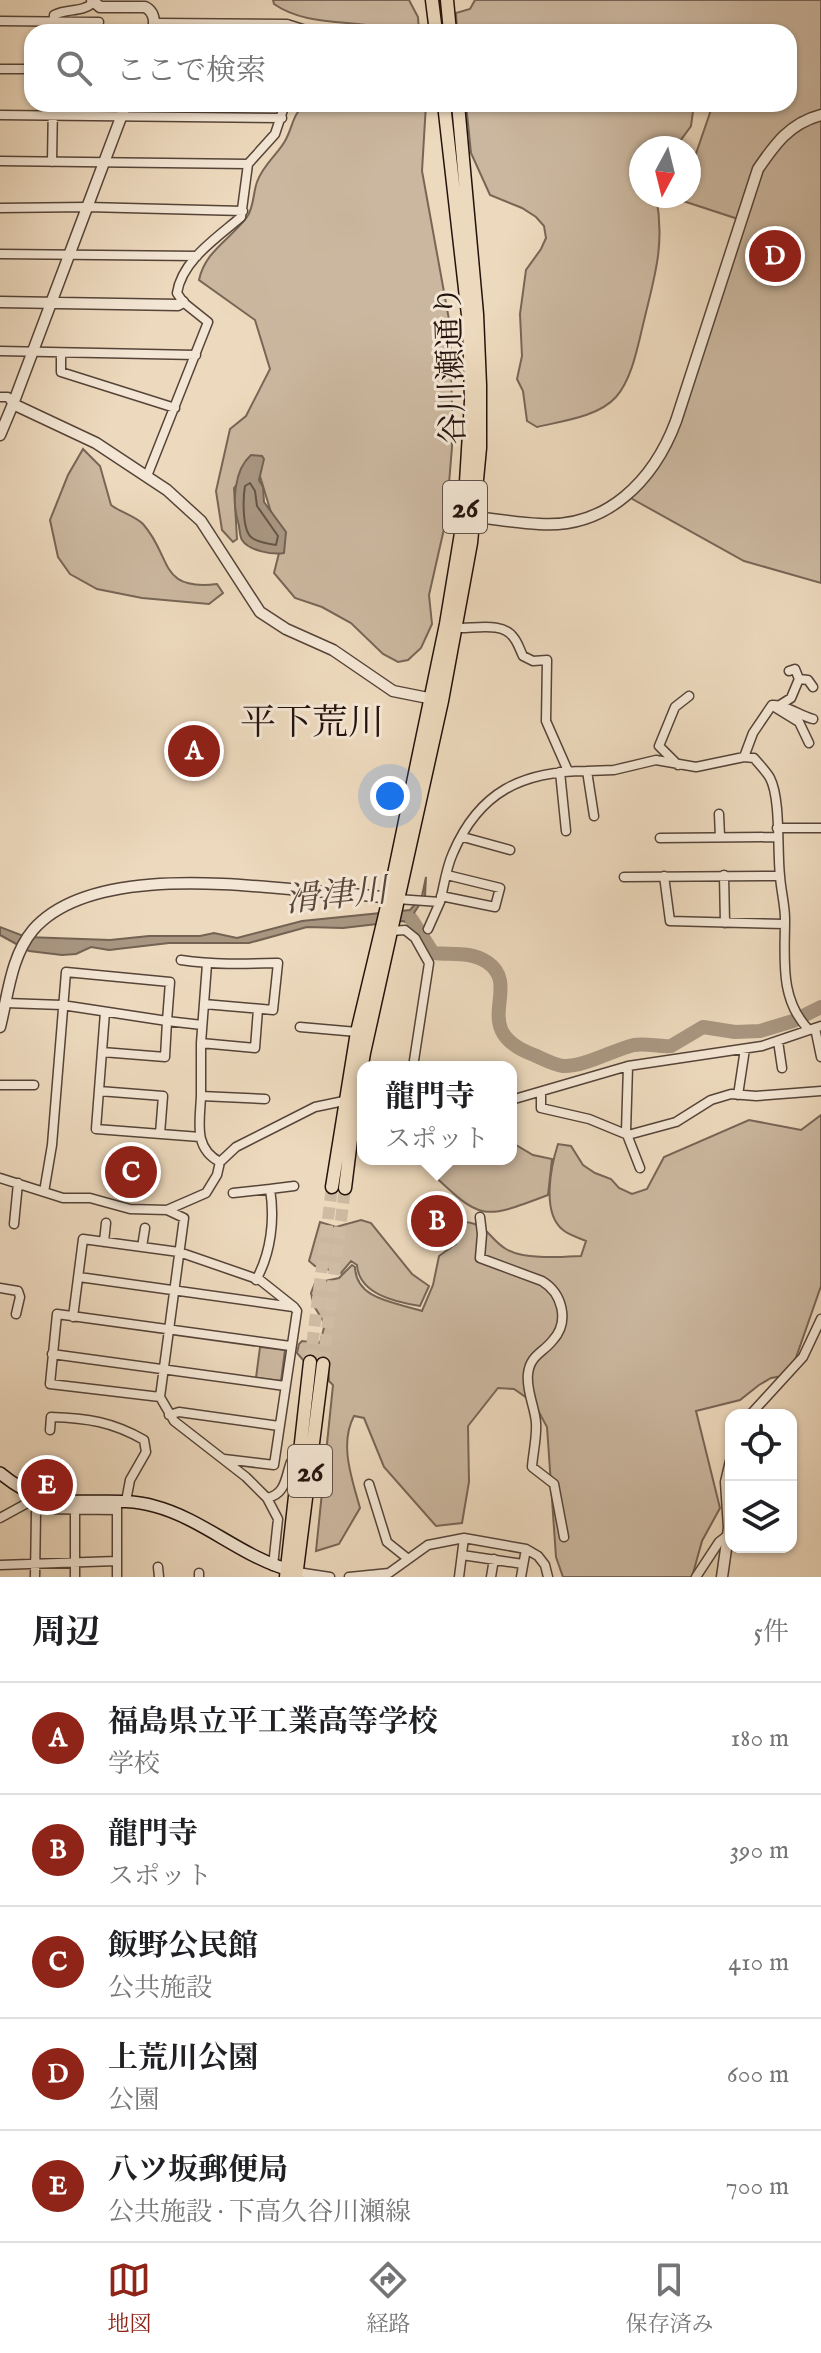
<!DOCTYPE html>
<html lang="ja">
<head>
<meta charset="utf-8">
<style>
	body { margin:0; font-family:"IM FELL English","Noto Serif JP",serif; background:#f2f2f2; color:#202124 }
	.controls { position:absolute; right:24px; bottom:24px; display:grid; overflow:hidden; border-radius:16px; box-shadow:0 2px 6px #0004 }
	.controls button { width:72px; height:72px; display:grid; place-items:center; padding:0; border:0; border-bottom:2px solid #e0e0e0; background:#fff; color:#202124; font:40px sans-serif }
	.compass { position:absolute; left:629px; top:136px; width:72px; height:72px; border-radius:50%; background:#fff; box-shadow:0 2px 6px #0004; rotate:187deg }
	.you { position:absolute; left:390px; top:796px; width:28px; height:28px; margin:-20px; border:6px solid #fff; border-radius:50%; background:#1a73e8; box-shadow:0 0 0 12px #1a73e833 }
	.badge { display:grid; place-items:center; width:52px; height:52px; border-radius:50%; background:#8f2418; color:#fff; font-size:26px; font-weight:700 }
	.pin { position:absolute; translate:-50% -50%; border:4px solid #fff; box-shadow:0 2px 8px #0006 }
	.popup { position:absolute; left:357px; top:1061px; width:160px; height:104px; box-sizing:border-box; display:grid; place-content:center; border-radius:16px; background:#fff; filter:drop-shadow(0 2px 6px #0005); font-size:26px; white-space:nowrap; color:#757577 }
	.popup b { font-size:30px; color:#202124 }
	.popup::after { content:''; position:absolute; left:50%; top:100%; margin-left:-16px; border:16px solid transparent; border-top-color:#fff }
	.list { margin:0; padding:0; list-style:none }
	h2 { display:flex; justify-content:space-between; align-items:center; height:104px; margin:0; padding:0 32px; font-size:34px }
	h2 small { font-size:26px; font-weight:400; color:#757577 }
	.list li { display:grid; grid-template-columns:52px 1fr auto; gap:24px; align-items:center; box-sizing:border-box; height:112px; padding:0 32px; border-top:2px solid #e0e0e0 }
	.list b { display:block; font-size:30px; white-space:nowrap }
	.list p { margin:0; font-size:26px; white-space:nowrap; color:#757577 }
	.list em { font-size:26px; font-style:normal; color:#757577 }
	.icon { flex:none; width:44px; height:44px; fill:none; stroke:currentColor; stroke-width:2; stroke-linecap:round; stroke-linejoin:round }
	.map { position:relative; flex:none; width:821px; height:1577px; overflow:hidden }
	.search { position:absolute; background:#fff; box-shadow:0 2px 6px #0004; left:24px; right:24px; top:24px; height:88px; display:flex; align-items:center; gap:20px; box-sizing:border-box; padding:0 28px; border-radius:24px; color:#757577; font-size:30px }
	.sheet { height:664px; background:#fff }
	nav { display:flex; justify-content:space-around; align-items:center; box-sizing:border-box; height:112px; border-top:2px solid #e0e0e0; background:#fff; font-size:22px; color:#757577 }
	nav a { display:grid; justify-items:center; gap:4px }
	nav .on { color:#8f2418 }
	.map>svg:first-child { display:block }
</style>
</head>
<body>
<div class="map">
<svg width="821" height="1577" viewBox="0 0 821 1577">
	<rect width="100%" height="100%" fill="#edd9bd"/>
	<filter id="stains"><feTurbulence type="fractalNoise" baseFrequency=".0025" numOctaves="4"/><feColorMatrix values="0 0 0 0 .2 0 0 0 0 .09 0 0 0 0 .02 0 0 0 .5 -.17"/></filter>
	<radialGradient id="worn" r=".72"><stop offset=".6" stop-color="#630" stop-opacity="0"/><stop offset="1" stop-color="#630" stop-opacity=".3"/></radialGradient>
	<!-- green -->
	<path fill="#cbb79f" stroke="#786556" stroke-width="2" d="M 273,0 L 409,0 L 418,17 L 419,32 L 380,32 L 378,27 C 343,20 304,25 274,4 Z
		M 475,0 L 821,0 L 821,583 L 744,561 L 627,496 L 666,447 L 741,220 L 680,200 L 681,196 L 689,196 L 689,174 L 713,104 L 789,104 L 789,32 L 457,32 L 456,13 L 470,9 Z
		M 305,104 L 426,104 L 422,171 L 450,325 L 452,408 L 452,447 L 446,520 L 429,595 L 432,624 L 421,648 L 408,660 L 398,662 L 383,654 L 351,623 L 322,607 L 295,598 L 274,573 L 281,545 L 259,473 L 247,472 L 234,488 L 237,539 L 233,542 L 222,530 L 216,491 L 230,429 L 246,416 L 270,369 L 255,320 L 199,280 C 205,251 231,239 247,217 C 254,207 253,193 257,182 C 263,165 277,155 285,141 C 293,127 292,115 305,104 Z
		M 466,104 L 694,104 L 691,126 L 675,148 L 641,148 L 641,196 L 656,196 C 666,247 653,281 642,329 C 637,350 631,380 616,397 C 598,417 562,421 537,427 L 527,421 L 523,391 L 517,379 L 522,356 L 520,314 L 526,270 L 541,249 L 546,238 L 544,226 L 536,217 L 522,208 L 490,195 L 471,153 Z
		M 83,449 L 100,466 L 111,505 C 120,512 135,516 143,524 C 173,558 158,591 217,584 L 223,593 L 209,604 L 142,598 L 97,589 L 70,574 L 58,557 L 50,520 L 68,475 Z
		M 821,1115 L 821,1286 L 792,1369 L 783,1376 L 771,1378 L 759,1385 L 740,1400 L 696,1411 L 720,1508 L 702,1541 L 692,1577 L 563,1577 L 556,1557 L 547,1427 L 534,1403 L 514,1389 L 498,1388 L 468,1426 L 469,1482 L 462,1523 L 436,1526 L 384,1467 L 364,1418 L 354,1416 C 339,1444 352,1479 360,1508 L 339,1544 L 316,1551 L 333,1385 L 329,1381 L 328,1364 L 304,1361 L 297,1353 L 299,1344 L 302,1341 L 320,1343 L 325,1324 L 314,1306 L 311,1293 L 315,1283 L 339,1278 L 352,1265 L 355,1267 C 356,1300 395,1302 422,1311 L 433,1285 L 439,1256 L 456,1244 L 458,1230 L 465,1222 C 488,1224 489,1239 506,1249 C 524,1260 561,1257 581,1256 L 586,1241 C 579,1238 569,1235 563,1230 C 541,1213 551,1166 558,1144 L 571,1146 L 583,1165 L 595,1173 L 611,1179 L 619,1188 L 632,1194 L 647,1189 L 664,1157 L 749,1120 L 801,1130 Z
		M 511,1142 L 533,1155 L 552,1159 L 548,1195 C 480,1221 481,1220 428,1170 L 455,1159 L 511,1159 Z
		M 361,1220 L 371,1223 L 412,1274 L 429,1286 L 420,1306 C 395,1302 359,1294 357,1265 L 351,1261 L 341,1273 L 315,1266 L 309,1261 L 320,1222 L 336,1227 Z
		M 260,1347 L 285,1350 L 281,1381 L 256,1378 Z"/>
	<!-- water -->
	<path fill="#a99681" stroke="#746253" stroke-width="2" d="M 251,455 L 262,456 L 264,459 L 259,480 L 263,487 L 264,502 L 286,532 L 284,553 C 273,555 249,551 242,540 C 239,535 240,527 238,522 C 232,502 234,470 251,455 Z
		M 426,877 L 425,896 L 414,913 L 425,933 L 419,938 L 408,923 L 403,921 L 343,928 L 307,927 L 249,943 L 169,943 L 109,950 L 91,947 L 76,954 L 62,955 L 29,951 L 0,935 L 0,927 L 26,937 L 110,940 L 149,936 L 200,936 L 214,933 L 237,938 L 302,921 L 410,910 L 422,896 Z"/>
	<g fill="none" stroke-linecap="round" stroke-linejoin="round">
		<!-- shore -->
		<path stroke="#665447" stroke-width="2" d="M 250,483 L 255,491 L 257,506 L 278,536 L 276,545 C 269,544 256,542 251,537 C 242,529 243,497 245,486 Z"/>
		<!-- river -->
		<path stroke="#a99681" stroke-width="14" d="M 412,920 L 433,953 C 452,955 470,951 487,962 C 524,987 466,1030 534,1055 C 543,1059 554,1065 563,1066 C 584,1067 613,1050 634,1045 C 648,1043 658,1047 671,1046 L 703,1027 L 735,1032 L 760,1031 L 793,1021 L 821,1007"/>
		<!-- primary-tunnel -->
		<path stroke="#cfbba3" stroke-width="12" stroke-dasharray="12 6" stroke-linecap="butt" d="M 310,1362 L 332,1187
			M 323,1364 L 345,1188"/>
		<!-- minor casing -->
		<g stroke="#564439" stroke-width="11">
			<path id="minor" d="M 0,21 L 99,22
				M 155,23 L 287,24 L 287,32
				M 287,24 L 312,32
				M 53,32 L 54,15 C 67,8 81,13 93,3
				M 0,69 L 32,69
				M 0,115 L 282,118
				M 0,161 L 248,164
				M 52,162 L 53,104
				M 0,208 L 87,207 L 243,211
				M 0,254 L 197,256
				M 0,351 L 196,355
				M 61,353 L 61,372 L 175,408
				M 0,397 L 8,397 L 13,404
				M 147,476 L 208,322 L 183,302 L 177,293 C 182,260 218,237 241,217 L 248,164 L 275,134 L 285,104
				M 457,628 C 474,629 503,621 514,638 C 518,643 520,650 523,656 L 533,661 L 547,660 L 546,721 L 568,771
				M 789,671 L 795,669 L 799,679
				M 780,705 L 791,698 L 799,679 L 808,680 L 813,687
				M 773,706 L 799,722 L 809,743
				M 744,757 L 753,733 L 772,705 C 785,704 800,716 813,719
				M 678,765 L 659,746 L 675,707 L 689,696
				M 587,771 L 614,770 L 656,760 L 696,767 L 744,757 L 754,758 C 759,764 766,771 770,778 C 781,799 777,851 780,876 C 781,891 785,905 785,919 C 785,959 779,999 809,1030
				M 560,772 L 566,831
				M 719,814 L 720,837
				M 777,828 L 821,828
				M 463,837 L 510,850
				M 660,838 L 778,837
				M 724,875 L 725,923
				M 664,876 L 670,921 L 785,924
				M 624,877 L 780,876
				M 441,896 L 495,907 L 500,888 L 447,875
				M 397,899 L 440,902 C 444,886 446,868 453,853 C 479,792 522,771 587,771 L 594,816
				M 428,929 L 440,902
				M 391,931 L 405,930 L 415,938 L 429,963 L 413,1067
				M 181,960 C 214,965 244,964 278,963 L 273,1010 L 204,1004
				M 6,1003 L 62,1005 L 167,1021 L 165,1057 L 102,1052
				M 105,1012 L 96,1129 L 200,1137
				M 300,1027 L 357,1032
				M 815,1028 L 821,1057
				M 778,1041 L 782,1068
				M 201,1043 L 255,1048 L 258,1009
				M 628,1066 L 626,1132 L 640,1168
				M 0,1085 L 34,1085
				M 99,1091 L 163,1096 L 160,1134
				M 541,1092 L 541,1108 L 589,1119 L 628,1135 L 676,1122 L 711,1100 L 731,1094 L 756,1096 L 821,1091
				M 738,1095 L 745,1049
				M 201,1096 L 201,1043 L 207,964
				M 511,1100 L 628,1066 L 762,1046 L 821,1026
				M 220,1162 C 193,1148 200,1122 201,1096 L 265,1099
				M 0,1178 L 63,1198 L 90,1198 L 130,1209 L 167,1210 L 206,1193 L 217,1175 L 220,1162 L 236,1147 L 315,1107 L 363,1097
				M 270,1189 L 294,1186
				M 44,1192 L 52,1145 L 66,972 L 170,982 L 167,1021 L 202,1025
				M 233,1193 L 270,1189 C 275,1219 271,1253 256,1280
				M 167,1210 L 184,1218 L 160,1397 L 174,1421 L 246,1477 L 267,1498 L 278,1519 L 273,1566
				M 480,1217 L 482,1234 L 480,1258 L 542,1281 C 562,1293 570,1321 553,1340 C 543,1353 530,1355 528,1374 C 526,1391 535,1407 536,1423 C 537,1437 533,1453 532,1467 L 554,1484 L 564,1537
				M 14,1224 L 18,1183
				M 104,1242 L 106,1223
				M 142,1247 L 145,1228
				M 79,1277 L 293,1307
				M 0,1288 L 18,1291 L 20,1297 L 16,1314
				M 73,1317 L 83,1239 L 179,1252 L 260,1280 L 294,1307 L 297,1311 L 274,1465 L 224,1459
				M 52,1354 L 285,1386
				M 160,1397 L 50,1384 L 57,1314 L 290,1346
				M 169,1415 L 179,1412 L 279,1426
				M 750,1415 L 803,1357 L 821,1319
				M 50,1430 L 51,1417 C 87,1418 113,1422 144,1440 L 146,1452 L 130,1480 L 126,1501
				M 369,1484 L 387,1542 L 407,1558
				M 267,1498 C 286,1494 285,1478 291,1462 L 301,1459
				M 75,1505 L 75,1577
				M 117,1506 L 117,1577
				M 0,1518 L 40,1496
				M 462,1555 L 523,1564
				M 0,1565 L 116,1561
				M 158,1567 L 159,1577
				M 297,1572 L 330,1577
				M 199,1573 L 199,1577
				M 35,1577 L 36,1512 L 39,1509 L 117,1510
				M 349,1577 L 389,1573 L 428,1545 L 464,1538 L 526,1549 L 538,1556 L 545,1565 L 548,1577
				M 459,1577 L 464,1538
				M 491,1577 L 494,1559
				M 521,1577 L 526,1549
				M 696,1577 L 719,1542 L 728,1535"/>
		</g>
		<!-- tertiary casing -->
		<g stroke="#564439" stroke-width="13">
			<path id="tertiary" d="M 92,0 L 100,7 L 145,7 C 155,12 155,22 153,32
				M 126,104 L 13,404 L 96,443 L 167,490 L 201,521 L 260,612 L 286,629 L 333,650 L 393,691 L 438,700
				M 0,302 L 178,305 L 183,302
				M 0,435 L 13,404
				M 466,516 C 490,518 515,523 539,524 C 607,529 654,480 676,421 L 758,169 C 775,144 790,123 821,115
				M 0,1027 C 8,995 11,956 33,930 C 88,867 229,884 303,890 C 334,893 365,894 395,899
				M 722,1577 L 729,1528 L 726,1482 L 731,1461"/>
		</g>
		<!-- secondary casing -->
		<g stroke="#24130d" stroke-width="14">
			<path id="secondary" d="M 0,1473 C 11,1482 24,1491 37,1495 C 74,1508 116,1495 154,1506 C 204,1519 242,1558 293,1571"/>
		</g>
		<!-- primary casing -->
		<g stroke="#24130d" stroke-width="15">
			<path id="primary" d="M 432,0 L 436,32
				M 447,0 L 450,32
				M 332,1187 L 357,1032 L 389,898 L 446,624 L 464,515 L 471,401 L 469,324 L 444,104
				M 345,1188 L 356,1099 L 364,1053 L 442,701 L 471,543 L 480,448 L 480,385 L 477,314 L 458,104
				M 286,1577 L 310,1362
				M 296,1577 L 323,1364"/>
		</g>
		<!-- minor -->
		<use href="#minor" stroke="#f3e6d4" stroke-width="8"/>
		<!-- tertiary -->
		<use href="#tertiary" stroke="#f3e6d4" stroke-width="10"/>
		<!-- secondary -->
		<use href="#secondary" stroke="#f3e6d4" stroke-width="11"/>
		<!-- primary -->
		<use href="#primary" stroke="#edd9bd" stroke-width="12"/>
	</g>
	<g text-anchor="middle" stroke-width="6" stroke-linejoin="round" paint-order="stroke">
		<!-- shield labels -->
		<g fill="#f3e6d4" stroke="#625249" stroke-width="2">
			<rect x="443" y="481" width="44" height="52" rx="6"/>
			<rect x="288" y="1445" width="44" height="52" rx="6"/>
		</g>
		<g font-size="30" font-weight="bold" fill="#24130d">
			<text x="465" y="517">26</text>
			<text x="310" y="1481">26</text>
		</g>
		<!-- street labels -->
		<g font-size="32" fill="#24130d" stroke="#f3e6d4">
			<text transform="translate(450 365) rotate(-92)" y="11">谷川瀬通り</text>
		</g>
		<!-- water labels -->
		<g font-size="34" font-style="italic" fill="#59473b" stroke="#f3e6d4">
			<text transform="translate(336 894) rotate(-6)" y="12">滑津川</text>
		</g>
		<!-- quarter labels -->
		<g font-size="36" fill="#24130d" stroke="#f3e6d4">
			<text x="312" y="734">平下荒川</text>
		</g>
	</g>
	<rect width="100%" height="100%" filter="url(#stains)"/>
	<rect width="100%" height="100%" fill="url(#worn)"/>
</svg>
<div class="controls">
<button><svg class="icon" aria-label="locate" viewBox="0 0 24 24"><circle cx="12" cy="12" r="6"/><path d="M12 2v4M12 18v4M2 12h4M18 12h4"/></svg></button>
<button><svg class="icon" aria-label="layers" viewBox="0 0 24 24"><path d="M12 4l9 5-9 5-9-5zM3 14l9 5 9-5"/></svg></button>
</div>
<svg class="compass" viewBox="-18 -18 36 36"><path d="M0-13l5 13h-10z" fill="#e53935"/><path d="M0 13l5-13h-10z" fill="#757577"/></svg>
<div class="you"></div>
<div class="pin badge" style="left:194px;top:751px">A</div>
<div class="pin badge" style="left:437px;top:1221px">B</div>
<div class="popup"><b>龍門寺</b>スポット</div>
<div class="pin badge" style="left:131px;top:1172px">C</div>
<div class="pin badge" style="left:775px;top:256px">D</div>
<div class="pin badge" style="left:47px;top:1485px">E</div>
<div class="search"><svg class="icon" aria-label="search" viewBox="0 0 24 24"><circle cx="10" cy="10" r="6"/><path d="M15 15l6 6"/></svg>ここで検索</div>
</div>
<section class="sheet">
<h2>周辺<small>5件</small></h2>
<ul class="list">
<li><span class="badge">A</span><div><b>福島県立平工業高等学校</b><p>学校</p></div><em>180 m</em></li>
<li><span class="badge">B</span><div><b>龍門寺</b><p>スポット</p></div><em>390 m</em></li>
<li><span class="badge">C</span><div><b>飯野公民館</b><p>公共施設</p></div><em>410 m</em></li>
<li><span class="badge">D</span><div><b>上荒川公園</b><p>公園</p></div><em>600 m</em></li>
<li><span class="badge">E</span><div><b>八ツ坂郵便局</b><p>公共施設 · 下高久谷川瀬線</p></div><em>700 m</em></li>
</ul>
</section>
<nav>
<a class="on"><svg class="icon" aria-label="map" viewBox="0 0 24 24"><path d="M3 6l6-2 6 2 6-2v14l-6 2-6-2-6 2zM9 4v14M15 6v14"/></svg>地図</a>
<a><svg class="icon" aria-label="directions" viewBox="0 0 24 24"><path d="M12 3l9 9-9 9-9-9zM9 14v-3h6M13 9l2 2-2 2"/></svg>経路</a>
<a><svg class="icon" aria-label="saved" viewBox="0 0 24 24"><path d="M7 4h10v16l-5-4-5 4z"/></svg>保存済み</a>
</nav>
</body>
</html>
